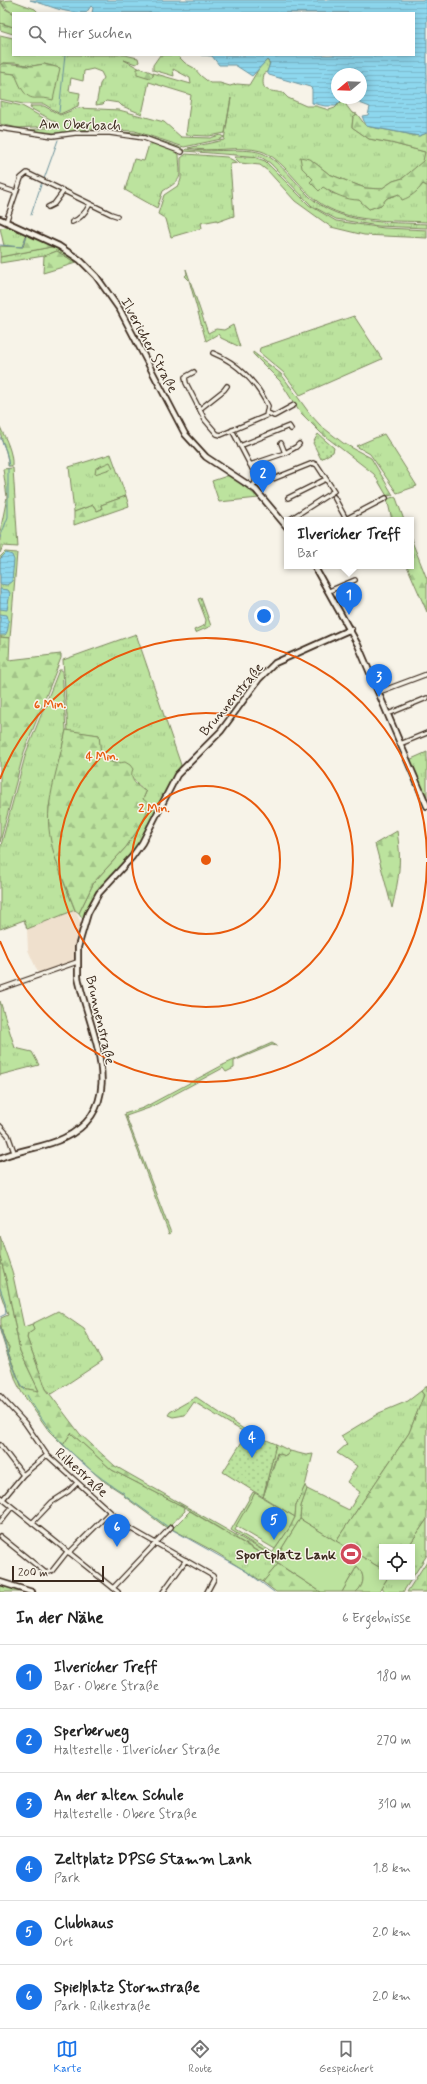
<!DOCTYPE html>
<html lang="de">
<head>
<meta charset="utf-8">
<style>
	body { margin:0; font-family:Mynerve,sans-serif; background:#f2f2f2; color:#222 }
	.controls { position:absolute; right:12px; bottom:12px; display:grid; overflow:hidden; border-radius:0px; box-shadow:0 2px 10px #0003 }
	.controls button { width:36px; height:36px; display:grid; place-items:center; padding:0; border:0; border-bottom:1px solid #e0e0e0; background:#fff; color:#222; font:20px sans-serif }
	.compass { position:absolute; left:331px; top:68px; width:36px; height:36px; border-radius:50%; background:#fff; box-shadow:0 2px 10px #0003; rotate:251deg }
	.scale { position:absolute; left:12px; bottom:10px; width:92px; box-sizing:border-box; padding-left:4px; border:2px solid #3b2a1e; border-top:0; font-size:11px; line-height:14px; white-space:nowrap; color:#3b2a1e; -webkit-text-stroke:3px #f7f3e8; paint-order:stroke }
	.you { position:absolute; left:264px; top:616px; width:14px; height:14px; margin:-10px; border:3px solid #fff; border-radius:50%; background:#1a73e8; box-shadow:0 0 0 6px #1a73e833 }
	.badge { display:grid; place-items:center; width:26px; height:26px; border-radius:50%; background:#1a73e8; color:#fff; font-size:13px; font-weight:700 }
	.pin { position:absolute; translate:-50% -33px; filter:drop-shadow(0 1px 2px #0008) }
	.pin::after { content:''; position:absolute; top:21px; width:14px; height:12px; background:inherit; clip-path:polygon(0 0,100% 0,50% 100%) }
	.popup { position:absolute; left:284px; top:517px; width:130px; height:52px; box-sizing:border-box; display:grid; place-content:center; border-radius:0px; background:#fff; filter:drop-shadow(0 1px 3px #0005); font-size:13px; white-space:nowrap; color:#767676 }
	.popup b { font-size:15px; color:#222 }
	.popup::after { content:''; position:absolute; left:50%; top:100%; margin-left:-8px; border:8px solid transparent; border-top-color:#fff }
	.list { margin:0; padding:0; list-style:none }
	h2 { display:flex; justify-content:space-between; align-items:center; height:52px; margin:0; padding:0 16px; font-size:17px }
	h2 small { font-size:13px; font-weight:400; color:#767676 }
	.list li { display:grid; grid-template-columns:26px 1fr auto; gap:12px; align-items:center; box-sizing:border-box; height:64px; padding:0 16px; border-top:1px solid #e0e0e0 }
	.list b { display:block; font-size:15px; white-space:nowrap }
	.list p { margin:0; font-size:13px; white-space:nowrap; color:#767676 }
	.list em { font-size:13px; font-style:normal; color:#767676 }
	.icon { flex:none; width:22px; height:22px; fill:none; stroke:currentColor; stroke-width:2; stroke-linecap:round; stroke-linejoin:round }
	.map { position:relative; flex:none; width:427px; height:1592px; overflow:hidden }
	.search { position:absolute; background:#fff; box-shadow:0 2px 10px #0003; left:12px; right:12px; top:12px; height:44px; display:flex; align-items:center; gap:10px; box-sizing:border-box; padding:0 14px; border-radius:0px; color:#767676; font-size:15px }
	.sheet { height:436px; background:#fff }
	nav { display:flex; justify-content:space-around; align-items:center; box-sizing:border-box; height:56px; border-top:1px solid #e0e0e0; background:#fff; font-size:11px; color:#767676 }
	nav a { display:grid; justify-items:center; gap:2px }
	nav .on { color:#1a73e8 }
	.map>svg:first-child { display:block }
</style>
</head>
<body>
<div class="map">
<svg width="427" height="1592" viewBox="0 0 427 1592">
	<defs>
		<pattern id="grass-tufts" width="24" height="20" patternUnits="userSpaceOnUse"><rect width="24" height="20" fill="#bce39e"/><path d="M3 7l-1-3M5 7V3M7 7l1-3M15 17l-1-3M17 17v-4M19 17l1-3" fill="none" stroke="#a2c388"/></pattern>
		<pattern id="forest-firs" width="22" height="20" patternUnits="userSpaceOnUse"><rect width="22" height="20" fill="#bce39e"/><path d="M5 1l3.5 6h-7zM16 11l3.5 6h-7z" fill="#a2c388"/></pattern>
		<pattern id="park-dots" width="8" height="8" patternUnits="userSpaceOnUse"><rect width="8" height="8" fill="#bce39e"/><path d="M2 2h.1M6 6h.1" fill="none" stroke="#a2c388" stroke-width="1.8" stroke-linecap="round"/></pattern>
		<pattern id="water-rules" width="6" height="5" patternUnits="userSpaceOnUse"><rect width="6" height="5" fill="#8dd7ee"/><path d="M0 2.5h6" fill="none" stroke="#7bb9cc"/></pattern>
	</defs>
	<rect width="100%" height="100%" fill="#f7f3e8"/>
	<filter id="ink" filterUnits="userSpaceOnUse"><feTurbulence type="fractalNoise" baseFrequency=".025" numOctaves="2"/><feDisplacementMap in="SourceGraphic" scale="8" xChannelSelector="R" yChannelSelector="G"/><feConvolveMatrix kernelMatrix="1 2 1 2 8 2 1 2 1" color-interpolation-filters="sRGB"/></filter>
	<g filter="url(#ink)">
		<!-- built -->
		<path fill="#efe0cd" d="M 75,910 L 81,923 L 76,961 L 39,975 L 28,950 L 27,929 Z"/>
		<!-- grass -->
		<path fill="url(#grass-tufts)" stroke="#7c865e" d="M 0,0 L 5,9 L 13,13 L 13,27 L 0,23 Z
			M 0,35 L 13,38 L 13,55 L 125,55 L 138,58 L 139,62 L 136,64 L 124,60 L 153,76 L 153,73 L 191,84 L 190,78 L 173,69 L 174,76 L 153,70 L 153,65 L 160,55 L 177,55 L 185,63 L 194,68 L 201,76 L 210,83 L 220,83 L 230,86 L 237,84 L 249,85 L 261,65 L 267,60 L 270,64 L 267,72 L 264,74 C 260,93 269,90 283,93 L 288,98 L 306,106 L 316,106 L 329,110 L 335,108 L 345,98 L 350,98 L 346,105 L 352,113 L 357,114 L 353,117 L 352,127 L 369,139 L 391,143 L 425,152 L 424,161 L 403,178 L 393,181 L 381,189 L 365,188 L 329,174 L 310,159 L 302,168 L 331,193 L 359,200 L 369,209 L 381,205 L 387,198 L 399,194 L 416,192 L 423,184 L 427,186 L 427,222 C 392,220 347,224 317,201 C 300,188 281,157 261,151 C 240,145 210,153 188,148 L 224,140 L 231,98 L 225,133 L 209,136 L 186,135 L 191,95 L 149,82 L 142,114 L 122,106 L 119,103 L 106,101 L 103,104 L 96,105 L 100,84 L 104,78 L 101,72 L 93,69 L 84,71 L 83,81 L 71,78 L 69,91 L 80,93 L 78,106 L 60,114 L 44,104 L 23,104 L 0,99 L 0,72 L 15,74 L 22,89 L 52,99 L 59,68 L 44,64 L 32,66 L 15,63 L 3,63 L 0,65 Z
			M 0,101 L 22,106 L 54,124 L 51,126 L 18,128 L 0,124 Z
			M 31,106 L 44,106 L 60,115 L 78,108 L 119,110 L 164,122 L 181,137 L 210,138 L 220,135 L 224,137 L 221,139 L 184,147 L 135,131 L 90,129 L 55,133 L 27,130 L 56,127 L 59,124 L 30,108 Z
			M 77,130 L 138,133 L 182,148 L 180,150 L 135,134 L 134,135 Z
			M 150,141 L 178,152 L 179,155 C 180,179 184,178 163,191 L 157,208 L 125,190 L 134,159 L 144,161 Z
			M 186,149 C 208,154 247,146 264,154 C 280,161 298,186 310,197 C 341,225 388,222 427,224 L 427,228 L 378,226 L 336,219 L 312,206 L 270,163 L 261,157 L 184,151 Z
			M 186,154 L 227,157 L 238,163 L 230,164 L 234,216 L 217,222 L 217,220 L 201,223 L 202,228 L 171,237 L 166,219 L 158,214 L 164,195 L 179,185 L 181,179 L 181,158 Z
			M 234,157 L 254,157 L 265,161 L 309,205 L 336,221 L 384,228 L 427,230 L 427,238 L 364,235 L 331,227 L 295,201 L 268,171 L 260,165 L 240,163 Z
			M 7,227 L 27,233 L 22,247 L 4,246 L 0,228 Z
			M 56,246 L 76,259 L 76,263 L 57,251 L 44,256 L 0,263 L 0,257 Z
			M 186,269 L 208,333 L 216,329 L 224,330 L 233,325 L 240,347 L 221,338 L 218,334 L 206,341 L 189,280 L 185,276 L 187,274 Z
			M 354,316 L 382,359 L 300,395 L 284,373 L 259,352 L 260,348 Z
			M 0,427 C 6,439 13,453 12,466 L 8,466 C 9,453 0,441 0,427 Z
			M 384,434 L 417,486 L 397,493 L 370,454 L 356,446 Z
			M 111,454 L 126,496 L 101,505 L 102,509 L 97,511 L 93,505 L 74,512 L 69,467 Z
			M 13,468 L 18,547 L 3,546 L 0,553 L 0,532 L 7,497 L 3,469 Z
			M 230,475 L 259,498 L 219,502 L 212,481 Z
			M 5,552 L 17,553 L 10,638 L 0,637 L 0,557 Z
			M 136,634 L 181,765 L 173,776 L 142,841 L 129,858 L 98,892 L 83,919 L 79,913 L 94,882 L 126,847 L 137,831 L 145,817 L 143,799 L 146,792 C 134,782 131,774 121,763 C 116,764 116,764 112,762 C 97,756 99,750 99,735 L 68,731 L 63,660 Z
			M 59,670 L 62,670 L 66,730 L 49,807 L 49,823 L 62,878 L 75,910 L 27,929 L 24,920 L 0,929 L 0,849 L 26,753 Z
			M 427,752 L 427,799 L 426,800 L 409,760 Z
			M 0,1001 L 15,1048 L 32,1052 L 39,1065 L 0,1075 Z
			M 272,1043 L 277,1046 L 272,1045 L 234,1061 L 234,1068 L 226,1072 L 223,1068 L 149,1108 L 126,1116 L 171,1233 L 169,1234 L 124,1114 L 143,1108 L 223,1065 Z
			M 0,1257 L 7,1283 L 20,1351 L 39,1391 L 22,1388 L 8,1352 L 9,1347 C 3,1341 0,1326 1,1318 L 8,1315 L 0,1292 Z
			M 58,1311 L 84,1329 L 102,1361 L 52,1394 L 46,1389 L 27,1338 L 28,1334 L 33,1330 L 32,1324 Z
			M 421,1391 L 424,1395 L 409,1433 L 336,1541 L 300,1519 L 301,1506 L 307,1489 L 349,1510 L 360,1492 L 347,1482 L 357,1466 L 337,1453 L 347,1444 L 341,1436 L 379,1413 L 408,1401 Z
			M 196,1397 L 248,1432 L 247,1434 L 194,1402 L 185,1415 L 173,1417 L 168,1415 L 170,1412 Z
			M 71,1433 L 112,1470 L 184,1507 L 185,1511 L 167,1528 L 125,1497 L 122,1493 L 102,1480 L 63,1445 Z
			M 290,1451 L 306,1455 L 313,1454 L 305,1486 L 296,1505 L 295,1517 L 263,1497 L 278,1453 L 286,1456 Z
			M 253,1492 L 255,1493 L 235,1530 L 272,1552 L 271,1555 L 231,1530 Z
			M 190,1511 L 278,1564 L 263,1582 L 217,1553 L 172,1529 Z
			M 427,1519 L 427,1555 L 403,1592 L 386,1592 L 381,1588 L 388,1577 L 412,1577 L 412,1547 L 408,1547 Z
			M 357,1566 C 365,1574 365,1585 356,1592 L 342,1592 Z"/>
		<!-- forest -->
		<path fill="url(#forest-firs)" stroke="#7c865e" d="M 11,0 L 35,9 L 39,13 C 23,13 8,17 1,1 Z
			M 0,23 L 13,27 L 13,34 L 0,30 Z
			M 3,63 L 32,66 L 44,64 L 60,68 L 53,100 C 46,98 43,98 37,98 C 24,100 19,83 15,74 L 0,72 L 0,65 Z
			M 141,68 L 153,73 L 153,76 L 150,78 L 137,74 L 137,69 Z
			M 357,114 L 365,125 L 370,127 L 419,136 L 427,133 L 427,186 L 423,184 C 417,192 411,197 402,200 L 399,194 L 387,198 L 381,205 L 369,209 L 359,200 C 346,200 334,194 323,187 L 319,191 L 310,182 L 313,179 L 302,168 L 300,157 L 310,159 L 329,174 L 365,188 L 381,189 L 393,181 L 403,178 L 423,161 L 425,152 L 391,143 L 369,139 L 352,127 L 353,117 Z
			M 28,233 L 56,246 L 0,257 L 0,246 L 23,247 Z
			M 57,251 L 76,263 L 43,273 L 44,256 Z
			M 253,352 L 281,374 L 310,414 L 320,425 L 343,443 L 371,458 L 393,495 L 387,496 L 374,474 L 321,433 L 299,411 L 280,381 L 253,354 Z
			M 110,462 L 113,468 L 95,474 L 96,468 Z
			M 126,496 L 129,506 L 74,525 L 74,512 L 93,505 L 97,511 L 102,509 L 101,505 Z
			M 394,497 L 396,498 L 404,520 L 392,520 L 387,499 Z
			M 411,539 L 427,579 L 427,612 L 407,566 L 411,566 Z
			M 201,598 L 211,626 L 195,633 L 194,630 L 205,625 L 206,620 L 198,599 Z
			M 0,637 L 10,638 L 9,660 L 61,654 L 61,658 L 24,752 L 0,842 Z
			M 66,730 L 99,735 L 101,755 C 108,763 115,764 125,762 L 130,765 L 133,769 C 128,780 138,786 146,792 L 143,799 L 149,804 L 145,817 L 137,831 L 126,847 L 94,882 L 79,913 L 75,910 C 63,877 45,844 49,808 C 52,782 61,755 66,730 Z
			M 397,831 C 402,862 399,878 392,908 L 375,844 Z
			M 0,1236 L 12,1271 L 24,1327 L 32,1324 L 34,1330 L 28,1334 L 27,1338 L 46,1389 L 80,1434 L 115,1466 L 271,1555 L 290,1527 L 295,1517 L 296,1505 L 305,1486 L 307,1489 L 301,1506 L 300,1519 L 274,1561 L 184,1507 L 112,1470 L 71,1433 L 63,1445 L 49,1431 L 22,1393 L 16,1381 L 0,1331 L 0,1325 L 4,1340 L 9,1347 L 8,1352 L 22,1388 L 39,1391 L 20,1351 L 7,1283 L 0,1257 Z
			M 427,1386 L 427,1519 L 408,1547 L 382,1547 L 382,1569 L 336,1541 L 409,1433 L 424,1395 L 421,1391 Z
			M 276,1444 L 290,1451 L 286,1456 L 277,1453 L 263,1497 Z
			M 427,1561 L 427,1592 L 407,1592 Z
			M 278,1564 L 321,1592 L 276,1592 L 263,1582 Z
			M 0,1585 L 24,1592 L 0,1592 Z"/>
		<!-- park -->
		<path fill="url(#park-dots)" stroke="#7c865e" d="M 318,434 L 334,448 L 333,452 L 321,459 L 313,443 Z
			M 248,1432 L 276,1444 L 263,1497 L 223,1472 Z"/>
		<!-- pitch -->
		<path fill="#bce39e" stroke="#7c865e" d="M 255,1493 L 295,1517 L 290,1527 L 275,1549 L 236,1526 Z
			M 300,1519 L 382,1569 L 382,1577 L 388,1577 L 379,1592 L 356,1592 C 365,1585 365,1574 357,1566 L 342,1592 L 321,1592 L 274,1561 Z"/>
		<!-- water -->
		<path fill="url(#water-rules)" stroke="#6c929b" d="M 30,0 L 427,0 L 427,133 L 419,136 L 366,126 L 362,116 L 368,115 L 370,107 L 357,102 L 356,98 L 361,98 L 361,74 L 337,74 L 337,98 L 344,98 L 336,106 L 325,106 L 312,103 L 312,89 L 310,87 L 269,75 L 267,72 L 270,63 L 267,60 L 252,76 L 235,65 L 219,65 L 212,56 L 201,55 L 414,55 L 414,13 L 92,13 L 93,8 L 91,6 L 86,13 C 61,13 52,6 30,0 Z
			M 6,553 L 12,555 L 14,560 L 12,581 L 7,585 L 0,584 L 0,559 Z
			M 0,589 L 8,590 L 10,593 L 7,610 L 0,609 Z
			M 0,614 L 7,615 C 9,620 9,631 5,635 L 0,635 Z"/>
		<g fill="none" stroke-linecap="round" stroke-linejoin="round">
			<!-- stream -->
			<path stroke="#6c929b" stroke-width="1" d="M 59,112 L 65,55
				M 44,179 L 58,140
				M 31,215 L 42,182
				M 0,245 L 22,247 L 27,235
				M 0,437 L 6,451 L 9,466
				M 0,538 L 8,517 L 8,469
				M 0,1288 L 5,1302 L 6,1314 L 0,1317
				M 0,1328 C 6,1348 14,1374 25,1390
				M 27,1395 C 49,1435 85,1470 124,1493 L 125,1496 L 168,1527
				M 173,1530 L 246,1571 L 274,1592"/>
			<!-- street casing -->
			<g stroke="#3b2a1e" stroke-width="6">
				<path id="street" d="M 0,128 L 53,136 L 75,133 L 110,133 L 144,138 L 182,152
					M 0,187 L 15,192
					M 48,207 L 54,204 L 63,192
					M 6,222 L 21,178 L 27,173 L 111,214 L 117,216
					M 72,222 C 80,219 86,212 90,204
					M 194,372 L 185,377 L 186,383 L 205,420 L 217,434 L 221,435 L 266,416 L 268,406 C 257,383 238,363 213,353
					M 200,409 L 224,390 L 227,386
					M 268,413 L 274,416 L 294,405
					M 232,430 L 256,476 L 255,483 L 252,487
					M 240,446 L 289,426 L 291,429
					M 285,453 L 296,447 L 299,444
					M 250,465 L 285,453 L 281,443
					M 256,482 L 263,483 L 313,463 L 317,465 L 334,491 L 289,520
					M 334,497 L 346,519
					M 288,498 L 326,479
					M 344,520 L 386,498
					M 329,591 L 355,580
					M 379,692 L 427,674
					M 388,714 L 427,698
					M 400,744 L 427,733
					M 0,989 L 77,962
					M 0,1126 L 8,1135 L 14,1152
					M 0,1396 L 25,1423 L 47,1455 L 126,1526 L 213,1576 L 214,1579 L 207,1592
					M 0,1445 L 23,1475
					M 0,1497 L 118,1592
					M 3,1499 L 23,1475 L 47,1455
					M 0,1522 L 12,1507
					M 32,1523 L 52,1502 L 69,1491 L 77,1483
					M 0,1536 L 46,1573 L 52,1571 L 67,1552
					M 69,1553 L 110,1512
					M 113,1588 L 171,1527
					M 163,1592 L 186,1560"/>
			</g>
			<!-- secondary casing -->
			<g stroke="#3b2a1e" stroke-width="8">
				<path id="secondary" d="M 0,219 L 59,246 L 80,260 L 96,276 L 120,310 L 185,434 L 206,457 L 256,490 L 287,527
					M 314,566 L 358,645 L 427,806
					M 0,1158 C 21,1149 44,1148 64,1138 C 133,1105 88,1029 78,977 L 78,947 L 88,913 L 99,893 L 132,857 L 142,843 L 177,775 L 221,731 L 259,679 L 275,663 L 351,629
					M 0,1582 L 32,1592"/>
			</g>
			<!-- street -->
			<use href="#street" stroke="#f7f3e8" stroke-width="3.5"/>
			<!-- secondary -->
			<use href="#secondary" stroke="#f7f3e8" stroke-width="4.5"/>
		</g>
	</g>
	<!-- distance rings -->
	<g fill="none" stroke="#e8590c" stroke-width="2">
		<circle cx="206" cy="860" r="74"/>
		<circle cx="206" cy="860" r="147"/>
		<path d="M427 862A221 221 0 0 1 0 941M0 779A221 221 0 0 1 427 858"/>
	</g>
	<!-- icons -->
	<defs>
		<g id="stadium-disc" transform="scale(1.15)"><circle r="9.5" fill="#d1495b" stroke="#f7f3e8"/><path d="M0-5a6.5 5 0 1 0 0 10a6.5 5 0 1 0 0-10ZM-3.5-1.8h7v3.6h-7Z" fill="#fff"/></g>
	</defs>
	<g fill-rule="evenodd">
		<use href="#stadium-disc" x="351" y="1554"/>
	</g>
	<g text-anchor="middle" stroke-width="3" stroke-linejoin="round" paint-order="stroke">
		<!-- street labels -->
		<g font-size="14" fill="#3b2a1e" stroke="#f7f3e8">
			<text transform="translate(80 124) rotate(1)" y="5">Am Oberbach</text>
			<text transform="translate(150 345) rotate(62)" y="5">Ilvericher Straße</text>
			<text transform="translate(231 699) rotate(-50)" y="5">Brunnenstraße</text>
			<text transform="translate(101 1020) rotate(77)" y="5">Brunnenstraße</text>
			<text transform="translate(82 1472) rotate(42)" y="5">Rilkestraße</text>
		</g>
		<!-- poi labels -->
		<g font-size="14" font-weight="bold" fill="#3b2a1e" stroke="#f7f3e8" text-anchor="end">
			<text x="336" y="1559">Sportplatz Lank</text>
		</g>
	</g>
	<circle cx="206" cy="860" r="6" fill="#e8590c" stroke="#f7f3e8" stroke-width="2"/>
	<g font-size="12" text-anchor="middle" font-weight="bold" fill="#e8590c" stroke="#f7f3e8" stroke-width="3" stroke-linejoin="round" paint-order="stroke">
		<text x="50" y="708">6 Min.</text>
		<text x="102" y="760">4 Min.</text>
		<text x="154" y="812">2 Min.</text>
	</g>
</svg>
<div class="controls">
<button><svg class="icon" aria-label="locate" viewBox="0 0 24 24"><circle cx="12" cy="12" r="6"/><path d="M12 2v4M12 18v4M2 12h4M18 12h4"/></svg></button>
</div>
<svg class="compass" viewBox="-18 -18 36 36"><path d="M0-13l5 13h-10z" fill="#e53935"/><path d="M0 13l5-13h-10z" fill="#767676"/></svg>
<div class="scale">200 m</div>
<div class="you"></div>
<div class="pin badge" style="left:349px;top:615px">1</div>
<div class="popup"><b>Ilvericher Treff</b>Bar</div>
<div class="pin badge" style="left:263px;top:493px">2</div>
<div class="pin badge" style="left:379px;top:697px">3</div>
<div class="pin badge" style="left:252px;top:1458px">4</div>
<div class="pin badge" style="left:274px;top:1540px">5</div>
<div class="pin badge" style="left:117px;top:1547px">6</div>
<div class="search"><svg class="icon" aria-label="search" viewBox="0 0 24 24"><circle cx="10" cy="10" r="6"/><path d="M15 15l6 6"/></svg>Hier suchen</div>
</div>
<section class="sheet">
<h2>In der Nähe<small>6 Ergebnisse</small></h2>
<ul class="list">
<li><span class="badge">1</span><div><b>Ilvericher Treff</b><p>Bar · Obere Straße</p></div><em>180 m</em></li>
<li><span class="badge">2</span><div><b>Sperberweg</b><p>Haltestelle · Ilvericher Straße</p></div><em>270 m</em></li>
<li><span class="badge">3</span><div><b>An der alten Schule</b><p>Haltestelle · Obere Straße</p></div><em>310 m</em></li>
<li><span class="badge">4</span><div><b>Zeltplatz DPSG Stamm Lank</b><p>Park</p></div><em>1.8 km</em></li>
<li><span class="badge">5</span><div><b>Clubhaus</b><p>Ort</p></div><em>2.0 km</em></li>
<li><span class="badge">6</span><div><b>Spielplatz Stormstraße</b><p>Park · Rilkestraße</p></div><em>2.0 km</em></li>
</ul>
</section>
<nav>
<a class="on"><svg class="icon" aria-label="map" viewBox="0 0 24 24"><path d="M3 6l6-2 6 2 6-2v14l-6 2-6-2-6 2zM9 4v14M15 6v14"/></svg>Karte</a>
<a><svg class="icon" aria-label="directions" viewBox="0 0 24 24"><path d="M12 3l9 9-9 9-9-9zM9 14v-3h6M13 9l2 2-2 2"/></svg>Route</a>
<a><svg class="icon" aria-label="saved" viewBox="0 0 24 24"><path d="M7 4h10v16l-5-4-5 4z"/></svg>Gespeichert</a>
</nav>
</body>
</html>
